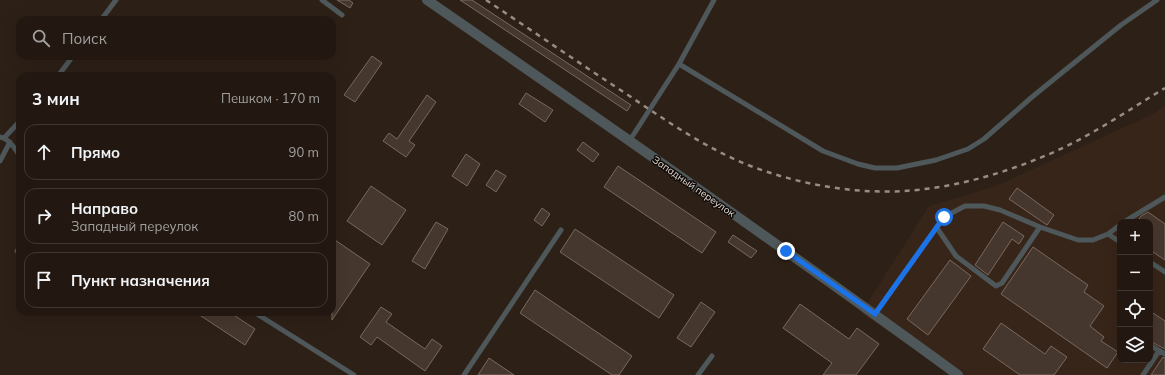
<!DOCTYPE html>
<html lang="ru">
<head>
<meta charset="utf-8">
<style>
	body { margin:0; font-family:Mulish,sans-serif; background:#2e251f; color:#f1f3f6 }
	.controls { position:absolute; right:12px; bottom:12px; display:grid; overflow:hidden; border-radius:8px; box-shadow:0 4px 16px #0002 }
	.controls button { width:36px; height:36px; display:grid; place-items:center; padding:0; border:0; border-bottom:1px solid #3f3731; background:#221811; color:#f1f3f6; font:20px sans-serif }
	.stop { position:absolute; width:12px; height:12px; margin:-9px; border:3px solid #1a73e8; border-radius:50%; background:#fff }
	.stop.end { background:#1a73e8; border-color:#fff; box-shadow:0 1px 4px #0008 }
	.list { margin:0; padding:0; list-style:none }
	h2 { display:flex; justify-content:space-between; align-items:center; height:52px; margin:0; padding:0 16px; font-size:17px }
	h2 small { font-size:13px; font-weight:400; color:#a2a09f }
	.list li { display:grid; grid-template-columns:26px 1fr auto; gap:12px; align-items:center; box-sizing:border-box; height:56px; margin:0 8px 8px; padding:0 8px; border:1px solid #3f3731; border-radius:12px }
	.list b { display:block; font-size:15px; white-space:nowrap }
	.list p { margin:0; font-size:13px; white-space:nowrap; color:#a2a09f }
	.list em { font-size:13px; font-style:normal; color:#a2a09f }
	.icon { flex:none; width:22px; height:22px; fill:none; stroke:currentColor; stroke-width:2; stroke-linecap:round; stroke-linejoin:round }
	.map { position:relative; flex:none; width:1165px; height:375px; overflow:hidden }
	.search { position:absolute; background:#221811; box-shadow:0 4px 16px #0002; left:16px; top:16px; width:320px; height:44px; display:flex; align-items:center; gap:10px; box-sizing:border-box; padding:0 14px; border-radius:12px; color:#a2a09f; font-size:15px }
	.panel { position:absolute; background:#221811; box-shadow:0 4px 16px #0002; left:16px; top:72px; width:320px; height:244px; border-radius:12px }
	.map>svg:first-child { display:block }
</style>
</head>
<body>
<div class="map">
<svg width="1165" height="375" viewBox="0 0 1165 375">
	<rect width="100%" height="100%" fill="#2d2017"/>
	<!-- built -->
	<path fill="#382519" fill-rule="evenodd" d="M 1165,106 L 1165,375 L 952,375 L 861,313 L 929,206 L 996,186 L 1151,115 ZM 1120,222 L 1150,222 L 1150,360 L 1120,360 Z"/>
	<!-- building -->
	<path fill="#46372e" stroke="#79695f" d="M 337,0 L 349,0 L 353,3 L 350,8 Z
		M 460,0 L 472,0 L 631,105 L 627,111 Z
		M 372,56 L 382,63 L 355,102 L 344,95 Z
		M 526,93 L 553,110 L 545,122 L 519,104 Z
		M 427,95 L 436,102 L 409,141 L 415,145 L 406,157 L 383,141 L 389,133 L 397,139 Z
		M 583,142 L 599,154 L 593,162 L 577,150 Z
		M 466,154 L 480,164 L 467,186 L 452,176 Z
		M 618,166 L 716,232 L 702,253 L 604,187 Z
		M 496,170 L 506,176 L 496,192 L 486,185 Z
		M 371,186 L 406,210 L 382,245 L 347,221 Z
		M 1017,188 L 1054,215 L 1047,225 L 1009,199 Z
		M 542,208 L 550,214 L 542,226 L 534,220 Z
		M 1148,212 L 1165,224 L 1165,260 L 1150,250 L 1150,222 L 1137,222 L 1141,216 Z
		M 436,222 L 448,229 L 425,269 L 412,261 Z
		M 1003,222 L 1024,236 L 1019,244 L 1012,239 L 988,275 L 975,265 Z
		M 575,229 L 674,295 L 659,318 L 560,252 Z
		M 733,235 L 757,251 L 751,258 L 728,242 Z
		M 332,238 L 370,264 L 332,320 Z
		M 1033,247 L 1088,285 L 1084,292 L 1104,306 L 1090,326 L 1104,337 L 1101,341 L 1118,352 L 1107,368 L 1001,294 Z
		M 950,260 L 971,276 L 928,335 L 907,319 Z
		M 535,290 L 632,356 L 619,375 L 612,375 L 520,313 Z
		M 701,302 L 715,312 L 691,347 L 677,338 Z
		M 800,304 L 849,339 L 857,328 L 879,344 L 856,375 L 823,375 L 832,363 L 783,328 Z
		M 381,307 L 392,314 L 386,322 L 425,349 L 432,339 L 442,346 L 425,371 L 377,337 L 371,345 L 360,337 Z
		M 1150,311 L 1165,321 L 1165,349 L 1150,341 Z
		M 195,312 L 229,312 L 255,329 L 245,345 Z
		M 1001,323 L 1045,354 L 1051,346 L 1067,357 L 1054,375 L 1020,375 L 983,349 Z
		M 1163,357 L 1165,358 L 1165,375 L 1151,375 Z
		M 489,358 L 514,375 L 478,375 Z"/>
	<g fill="none" stroke-linecap="round" stroke-linejoin="round">
		<!-- service -->
		<path stroke="#4e5759" stroke-width="5" d="M 322,0 L 342,15
			M 101,20 L 116,0
			M 679,64 L 823,151 L 858,164 L 875,168 L 897,168 L 936,160 L 968,149 L 984,139 L 1032,97 L 1064,71 L 1121,25 L 1157,0
			M 58,76 L 73,56
			M 0,137 C 10,139 15,149 20,156
			M 4,138 L 20,121
			M 630,140 L 679,64 L 714,0
			M 0,161 L 10,142
			M 1124,222 L 1165,197
			M 937,228 L 956,256 L 996,286 L 1002,283 L 1040,227
			M 1108,234 L 1120,242
			M 17,251 L 20,248
			M 1150,262 L 1165,272
			M 254,312 L 354,375
			M 875,314 L 944,217 L 965,206 L 984,206 L 1000,210 L 1040,227 L 1078,240 L 1093,240 L 1108,234 L 1120,225
			M 1150,345 L 1165,354
			M 464,375 L 561,230
			M 698,375 L 712,356
			M 1143,375 L 1159,351"/>
		<!-- minor -->
		<path stroke="#4e5759" stroke-width="10" d="M 427,0 C 605,123 783,247 958,375"/>
		<!-- rail -->
		<path stroke="#978c86" stroke-width="2.5" stroke-dasharray="5 5" stroke-linecap="butt" d="M 486,0 C 534,32 582,65 631,97 C 668,122 706,148 748,165 C 797,184 852,194 904,191 C 953,188 1002,174 1047,155 C 1088,138 1127,111 1165,88"/>
	</g>
	<g fill="none" stroke-linecap="round" stroke-linejoin="round">
		<!-- route -->
		<path stroke="#1a73e8" stroke-width="5" d="M 786,251 L 875,314 L 944,217"/>
	</g>
	<g text-anchor="middle" stroke-width="3" stroke-linejoin="round" paint-order="stroke">
		<!-- street labels -->
		<g font-size="10" fill="#e3d9d4" stroke="#110b07">
			<text transform="translate(694 186) rotate(35)" y="4">Западный переулок</text>
		</g>
	</g>
</svg>
<div class="controls">
<button>+</button>
<button>−</button>
<button><svg class="icon" aria-label="locate" viewBox="0 0 24 24"><circle cx="12" cy="12" r="6"/><path d="M12 2v4M12 18v4M2 12h4M18 12h4"/></svg></button>
<button><svg class="icon" aria-label="layers" viewBox="0 0 24 24"><path d="M12 4l9 5-9 5-9-5zM3 14l9 5 9-5"/></svg></button>
</div>
<div class="stop" style="left:944px;top:217px"></div>
<div class="stop end" style="left:786px;top:251px"></div>
<div class="search"><svg class="icon" aria-label="search" viewBox="0 0 24 24"><circle cx="10" cy="10" r="6"/><path d="M15 15l6 6"/></svg>Поиск</div>
<section class="panel">
<h2>3 мин<small>Пешком · 170 m</small></h2>
<ul class="list">
<li><svg class="icon" aria-label="ahead" viewBox="0 0 24 24"><path d="M12 20V5M6 11l6-6 6 6"/></svg><div><b>Прямо</b></div><em>90 m</em></li>
<li><svg class="icon" aria-label="right" viewBox="0 0 24 24"><path d="M7 20v-9h11M14 6l5 5-5 5"/></svg><div><b>Направо</b><p>Западный переулок</p></div><em>80 m</em></li>
<li><svg class="icon" aria-label="arrive" viewBox="0 0 24 24"><path d="M6 21V4h12l-3 4 3 4H6"/></svg><div><b>Пункт назначения</b></div></li>
</ul>
</section>
</div>
</body>
</html>
